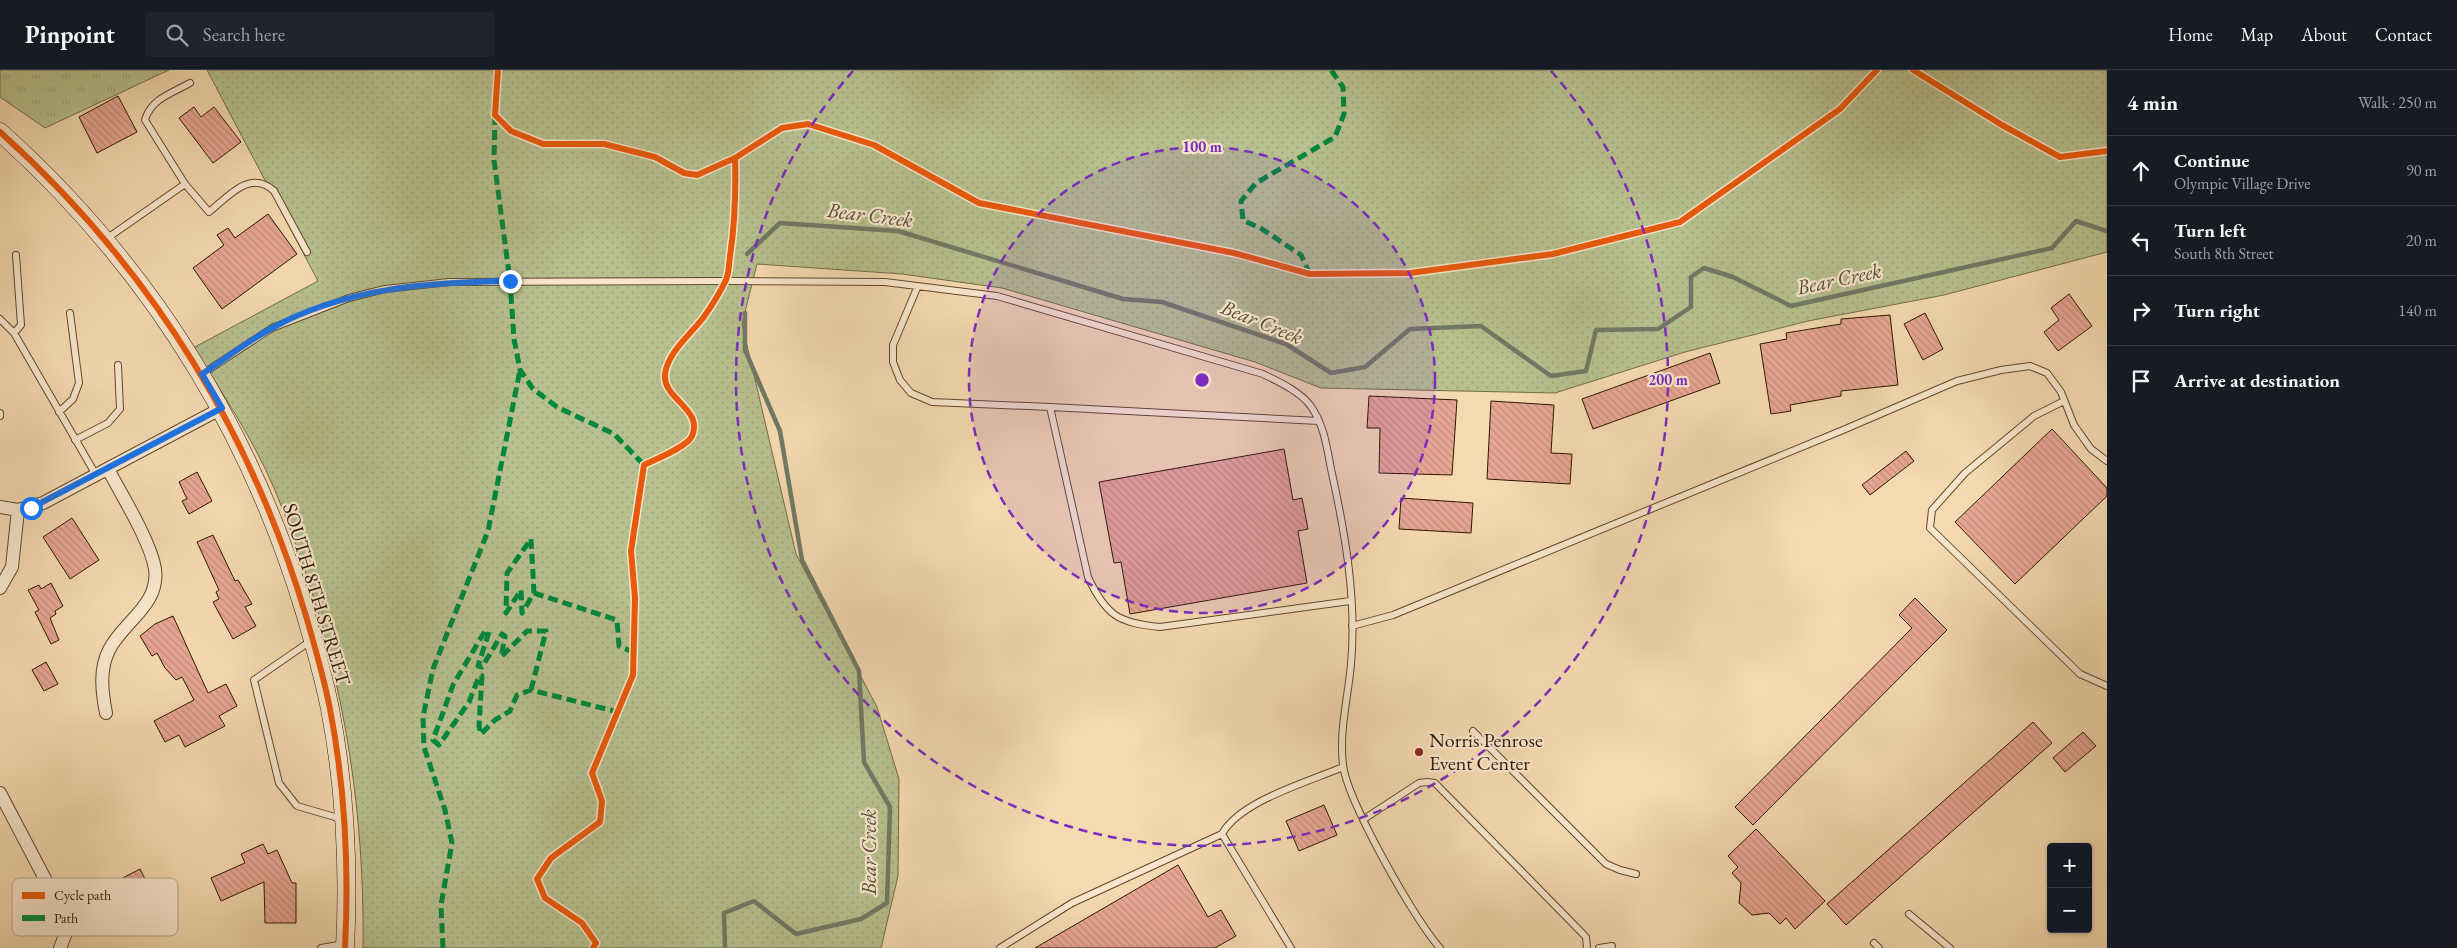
<!DOCTYPE html>
<html lang="en">
<head>
<meta charset="utf-8">
<style>
	body { margin:0; font-family:"EB Garamond",serif; background:#20242c; color:#f1f3f6 }
	.controls { position:absolute; right:15px; bottom:15px; display:grid; overflow:hidden; border-radius:5px; box-shadow:0 1px 4px #0004 }
	.controls button { width:45px; height:45px; display:grid; place-items:center; padding:0; border:0; border-bottom:1px solid #363941; background:#171b24; color:#f1f3f6; font:25px sans-serif }
	.stop { position:absolute; width:15px; height:15px; margin:-11px; border:4px solid #1a73e8; border-radius:50%; background:#fff }
	.stop.end { background:#1a73e8; border-color:#fff; box-shadow:0 1px 5px #0008 }
	.list { margin:0; padding:0; list-style:none }
	h2 { display:flex; justify-content:space-between; align-items:center; height:65px; margin:0; padding:0 20px; font-size:21px }
	h2 small { font-size:16px; font-weight:400; color:#9ea1a6 }
	.list li { display:grid; grid-template-columns:32px 1fr auto; gap:15px; align-items:center; box-sizing:border-box; height:70px; padding:0 20px; border-top:1px solid #363941 }
	.list b { display:block; font-size:19px; white-space:nowrap }
	.list p { margin:0; font-size:16px; white-space:nowrap; color:#9ea1a6 }
	.list em { font-size:16px; font-style:normal; color:#9ea1a6 }
	.icon { flex:none; width:28px; height:28px; fill:none; stroke:currentColor; stroke-width:2; stroke-linecap:round; stroke-linejoin:round }
	.map { position:relative; flex:none; width:2107px; height:878px; overflow:hidden }
	header { display:flex; align-items:center; gap:30px; box-sizing:border-box; height:70px; padding:0 25px; background:#171b24; border-bottom:1px solid #363941 }
	header strong { font-size:24px }
	nav { display:flex; gap:28px; margin-inline-start:auto; font-size:18px }
	.search { width:350px; height:45px; background:#20242c; display:flex; align-items:center; gap:12px; box-sizing:border-box; padding:0 18px; border-radius:5px; color:#9ea1a6; font-size:19px }
	main { display:flex }
	aside { flex:1; background:#171b24 }
	.map>svg:first-child { display:block }
</style>
</head>
<body>
<header>
<strong>Pinpoint</strong>
<div class="search"><svg class="icon" aria-label="search" viewBox="0 0 24 24"><circle cx="10" cy="10" r="6"/><path d="M15 15l6 6"/></svg>Search here</div>
<nav><a>Home</a><a>Map</a><a>About</a><a>Contact</a></nav>
</header>
<main>
<div class="map">
<svg width="2107" height="878" viewBox="0 0 2107 878">
	<defs>
		<pattern id="grass-tufts" width="24" height="20" patternUnits="userSpaceOnUse" patternTransform="scale(1.25)"><rect width="24" height="20" fill="#b7c08e"/><path d="M3 7l-1-3M5 7V3M7 7l1-3M15 17l-1-3M17 17v-4M19 17l1-3" fill="none" stroke="#9ea479"/></pattern>
		<pattern id="park-dots" width="8" height="8" patternUnits="userSpaceOnUse" patternTransform="scale(1.25)"><rect width="8" height="8" fill="#b7c08e"/><path d="M2 2h.1M6 6h.1" fill="none" stroke="#9ea479" stroke-width="1.8" stroke-linecap="round"/></pattern>
		<pattern id="building-back-hatch" width="6" height="6" patternUnits="userSpaceOnUse" patternTransform="scale(1.25)"><rect width="6" height="6" fill="#e7a693"/><path d="M-1 5l2 2M0 0l6 6M5-1l2 2" fill="none" stroke="#c68e7d"/></pattern>
	</defs>
	<rect width="100%" height="100%" fill="#f5d9b0"/>
	<filter id="stains"><feTurbulence type="fractalNoise" baseFrequency=".004" numOctaves="4"/><feColorMatrix values="0 0 0 0 .2 0 0 0 0 .09 0 0 0 0 .02 0 0 0 .5 -.17"/></filter>
	<radialGradient id="worn" r=".72"><stop offset=".6" stop-color="#630" stop-opacity="0"/><stop offset="1" stop-color="#630" stop-opacity=".3"/></radialGradient>
	<!-- grass -->
	<path fill="url(#grass-tufts)" stroke="#726c47" d="M 0,0 L 169,0 L 45,58 L 0,27 Z"/>
	<!-- park -->
	<path fill="url(#park-dots)" stroke="#726c47" d="M 207,0 L 2107,0 L 2107,182 L 1944,225 L 1808,251 L 1685,282 L 1555,323 L 1321,318 L 1255,292 L 1002,218 L 902,204 L 757,194 L 742,254 L 796,484 L 877,637 L 899,709 L 898,806 L 881,878 L 363,878 C 365,717 336,567 274,418 C 253,369 222,322 193,278 L 318,211 Z"/>
	<g fill="none" stroke-linecap="round" stroke-linejoin="round">
		<!-- stream -->
		<path stroke="#707965" stroke-width="4.5" d="M 747,184 L 780,153 L 898,161 L 1123,229 L 1162,232 L 1286,274 L 1331,303 L 1365,297 L 1410,259 L 1481,256 L 1551,306 L 1586,301 L 1596,260 L 1658,259 L 1691,237 L 1691,207 L 1704,198 L 1733,207 L 1791,236 L 2052,178 L 2076,151 L 2107,161
			M 725,878 L 724,843 L 754,831 L 796,864 L 861,849 L 887,833 L 890,737 L 864,692 L 859,601 L 802,490 L 780,361 L 745,280 L 745,243"/>
	</g>
	<!-- building -->
	<path fill="url(#building-back-hatch)" stroke="#2d1700" d="M 118,26 L 137,62 L 97,83 L 79,47 Z
		M 194,37 L 201,47 L 214,37 L 241,72 L 213,93 L 179,48 Z
		M 268,144 L 297,184 L 222,239 L 193,198 L 224,175 L 217,165 L 228,158 L 235,168 Z
		M 2069,224 L 2092,256 L 2058,281 L 2044,262 L 2059,250 L 2051,238 Z
		M 1925,243 L 1943,279 L 1923,290 L 1904,254 Z
		M 1890,245 L 1898,315 L 1841,321 L 1841,326 L 1790,335 L 1791,341 L 1771,344 L 1760,274 L 1787,269 L 1786,263 L 1841,254 L 1841,249 Z
		M 1710,283 L 1720,313 L 1593,359 L 1582,329 Z
		M 1369,326 L 1457,330 L 1452,405 L 1379,403 L 1380,358 L 1367,358 Z
		M 1491,331 L 1554,335 L 1551,383 L 1572,384 L 1570,414 L 1487,409 Z
		M 2052,359 L 2107,418 L 2107,426 L 2015,514 L 1955,452 Z
		M 1284,379 L 1293,430 L 1302,428 L 1308,459 L 1298,461 L 1307,513 L 1130,544 L 1121,492 L 1114,493 L 1099,412 Z
		M 1906,381 L 1914,391 L 1870,425 L 1862,415 Z
		M 197,402 L 212,431 L 189,444 L 182,431 L 187,429 L 179,412 Z
		M 1401,428 L 1473,433 L 1471,463 L 1399,459 Z
		M 72,448 L 99,490 L 70,509 L 43,467 Z
		M 213,465 L 235,511 L 238,510 L 252,534 L 245,537 L 256,556 L 233,569 L 213,532 L 219,529 L 216,522 L 219,520 L 197,472 Z
		M 51,513 L 63,536 L 55,541 L 56,544 L 50,548 L 59,570 L 51,574 L 35,542 L 39,540 L 28,520 L 39,515 L 41,519 Z
		M 1915,528 L 1947,560 L 1753,755 L 1735,737 L 1912,558 L 1899,545 Z
		M 173,546 L 208,623 L 226,614 L 237,636 L 219,646 L 225,656 L 185,677 L 179,665 L 165,672 L 154,651 L 194,630 L 182,607 L 176,610 L 165,598 L 157,583 L 152,586 L 140,566 L 155,554 Z
		M 46,592 L 58,614 L 44,621 L 32,600 Z
		M 2033,652 L 2052,673 L 1846,855 L 1827,834 Z
		M 2083,662 L 2096,676 L 2065,702 L 2053,688 Z
		M 1324,735 L 1337,765 L 1299,781 L 1286,751 Z
		M 1756,759 L 1825,831 L 1795,859 L 1786,848 L 1780,854 L 1769,843 L 1752,845 L 1739,833 L 1741,813 L 1732,803 L 1738,797 L 1728,786 Z
		M 263,774 L 268,784 L 277,780 L 292,813 L 296,813 L 296,853 L 265,853 L 264,812 L 221,831 L 211,808 L 245,793 L 241,784 Z
		M 1178,795 L 1208,847 L 1221,840 L 1236,866 L 1215,878 L 1035,878 Z
		M 140,799 L 153,825 L 145,828 L 149,837 L 104,862 L 87,831 L 120,813 L 119,810 Z"/>
	<g fill="none" stroke-linecap="round" stroke-linejoin="round">
		<!-- lane casing -->
		<g stroke="#5f482c" stroke-width="8">
			<path id="lane" d="M 185,114 L 145,50 C 151,29 172,23 190,13
				M 106,169 L 185,114 L 209,142 C 229,126 250,99 274,121 L 307,182
				M 917,218 L 893,275 L 893,292 L 900,310 L 911,323 L 932,332 L 1050,337
				M 0,249 L 14,263 L 96,405
				M 14,263 L 21,255 L 16,185
				M 202,304 L 272,258 L 349,228 L 385,219 L 449,212 L 732,211 L 885,212 L 997,226 L 1263,304 C 1279,312 1299,321 1310,335 C 1324,354 1327,378 1331,399 C 1345,462 1357,530 1351,594 C 1348,628 1339,660 1343,695 C 1347,730 1415,851 1440,878
				M 2064,331 L 2034,346 L 1965,403 L 1932,440 L 1930,458 L 2080,604 L 2107,616
				M 59,342 L 73,329 L 79,313 L 70,243
				M 0,343 L 0,346
				M 1319,351 L 1050,337 L 1088,507 C 1106,546 1119,553 1160,557 L 1350,531
				M 75,370 L 108,353 L 120,339 L 118,295
				M 1352,556 L 1393,545 L 1843,360 L 1957,311 L 2001,300 L 2030,296 L 2047,303 L 2061,322 L 2074,355 L 2091,379 L 2107,391
				M 312,570 L 254,610 L 279,713 L 297,736 L 342,749
				M 1473,661 L 1606,794 L 1620,800 L 1636,804
				M 1364,749 L 1419,713 L 1427,712 L 1435,713 L 1586,867 L 1587,878
				M 1909,844 L 1950,878
				M 1874,873 L 1879,878
				M 321,878 L 344,874
				M 1000,878 L 1072,833 L 1222,764
				M 1291,878 L 1222,764 C 1240,731 1308,712 1343,697
				M 1599,878 L 1612,876"/>
		</g>
		<!-- street casing -->
		<g stroke="#5f482c" stroke-width="14">
			<path id="street" d="M 0,437 L 18,440 L 43,433 L 222,338
				M 0,518 L 12,497 L 18,440
				M 106,643 C 102,622 99,600 109,580 C 123,552 160,535 155,499 C 151,472 121,424 108,399
				M 0,723 L 65,847 L 68,858 L 60,878"/>
		</g>
		<!-- secondary casing -->
		<g stroke="#2d1700" stroke-width="19">
			<path id="secondary" d="M 0,62 C 148,195 249,355 306,546 C 315,577 324,608 330,639 C 345,717 349,800 345,878"/>
		</g>
		<!-- lane -->
		<use href="#lane" stroke="#f8e6cc" stroke-width="6"/>
		<!-- street -->
		<use href="#street" stroke="#f8e6cc" stroke-width="12"/>
		<!-- secondary -->
		<use href="#secondary" stroke="#f8e6cc" stroke-width="18"/>
		<!-- quiet -->
		<path stroke="#00873e" stroke-width="5" stroke-dasharray="10 5" stroke-linecap="butt" d="M 495,45 L 494,90 L 510,211 L 514,269 L 520,300 L 533,319 L 557,337 L 614,364 L 644,395
			M 1310,204 L 1301,185 L 1262,159 L 1243,150 L 1241,131 L 1256,113 L 1335,67 L 1344,44 L 1343,17 L 1331,0
			M 531,469 L 534,523 L 522,543 L 521,520 L 506,543 L 507,503 Z
			M 534,523 L 617,550 L 619,576 L 633,582
			M 531,620 L 546,561 L 527,561 L 501,587 L 505,566 L 502,564 L 482,597 L 478,596 L 489,562 L 485,561 L 453,615 L 433,670 L 439,675 L 469,632 L 478,609 L 482,606 L 479,656 L 481,664 L 495,650 L 510,641 L 517,625 L 531,620 L 618,642
			M 443,878 L 441,835 L 452,773 L 445,740 L 424,677 L 423,647 L 433,599 L 488,461 L 520,300"/>
		<!-- cycleway casing -->
		<g stroke="#f8e6cc" stroke-width="9">
			<path id="cycleway" d="M 498,0 L 495,45 L 511,61 L 543,74 L 604,74 L 655,87 L 684,103 L 697,105 L 735,88 L 782,58 L 808,54 L 874,75 L 979,133 L 1234,183 L 1310,204 L 1410,203 L 1553,184 L 1680,152 L 1840,39 L 1877,0
				M 1913,0 L 2002,55 L 2060,87 L 2107,81
				M 0,62 C 148,195 249,355 306,546 C 315,577 324,608 330,639 C 345,717 349,800 345,878
				M 593,878 L 596,873 L 582,853 L 545,828 L 537,809 L 551,788 L 600,752 L 602,731 L 592,703 L 633,605 L 635,528 L 631,481 L 644,395 C 656,389 687,377 692,366 C 704,339 662,329 665,304 C 668,282 690,265 703,248 C 711,237 719,224 725,212 C 729,205 729,194 730,186 C 735,153 736,121 735,88"/>
		</g>
		<!-- cycleway -->
		<use href="#cycleway" stroke="#e8590c" stroke-width="6"/>
	</g>
	<g fill="none" stroke-linecap="round" stroke-linejoin="round">
		<!-- route -->
		<path stroke="#1a73e8" stroke-width="6" d="M 31,438 L 222,338 L 202,304 C 225,289 248,271 272,258 C 345,218 429,212 510,211"/>
	</g>
	<!-- distance rings -->
	<circle cx="1202" cy="310" r="233" fill="#7b2cbf" fill-opacity=".12"/>
	<g fill="none" stroke="#7b2cbf" stroke-width="2.5" stroke-dasharray="9 6">
		<circle cx="1202" cy="310" r="233"/>
		<path d="M1551 1A466 466 0 1 1 853 1"/>
	</g>
	<!-- markers -->
	<circle fill="#8f2418" stroke="#f8e6cc" stroke-width="2" cx="1419" cy="682" r="5"/>
	<g text-anchor="middle" stroke-width="4.5" stroke-linejoin="round" paint-order="stroke">
		<!-- street labels -->
		<g font-size="20" fill="#2d1700" stroke="#f8e6cc">
			<text transform="translate(317 524) rotate(73)" y="7">SOUTH 8TH STREET</text>
		</g>
		<!-- poi labels -->
		<g font-size="20" fill="#2d1700" stroke="#f8e6cc" text-anchor="start">
			<text x="1429" y="677">Norris Penrose<tspan x="1429" dy="23">Event Center</tspan></text>
		</g>
		<!-- water labels -->
		<g font-size="21" font-style="italic" fill="#54503b" stroke="#f8e6cc">
			<text transform="translate(870 145) rotate(7)" y="7">Bear Creek</text>
			<text transform="translate(1839 209) rotate(-12)" y="7">Bear Creek</text>
			<text transform="translate(1262 252) rotate(22)" y="7">Bear Creek</text>
			<text transform="translate(869 782) rotate(-90)" y="7">Bear Creek</text>
		</g>
	</g>
	<!-- legend -->
	<rect x="12" y="808" width="166" height="58" rx="8" fill="#f8e6cc" stroke="#bba88f" stroke-width="1"/>
	<rect x="22" y="822" width="23" height="7" fill="#e8590c"/>
	<rect x="22" y="845" width="23" height="6" fill="#00873e"/>
	<g font-size="14" fill="#2d1700">
		<text x="54" y="830">Cycle path</text>
		<text x="54" y="853">Path</text>
	</g>
	<circle cx="1202" cy="310" r="8" fill="#7b2cbf" stroke="#f8e6cc" stroke-width="2.5"/>
	<g font-size="15" text-anchor="middle" font-weight="bold" fill="#7b2cbf" stroke="#f8e6cc" stroke-width="4.5" stroke-linejoin="round" paint-order="stroke">
		<text x="1202" y="82">100 m</text>
		<text x="1668" y="315">200 m</text>
	</g>
	<rect width="100%" height="100%" filter="url(#stains)"/>
	<rect width="100%" height="100%" fill="url(#worn)"/>
</svg>
<div class="controls">
<button>+</button>
<button>−</button>
</div>
<div class="stop" style="left:31px;top:438px"></div>
<div class="stop end" style="left:510px;top:211px"></div>
</div>
<aside>
<h2>4 min<small>Walk · 250 m</small></h2>
<ul class="list">
<li><svg class="icon" aria-label="ahead" viewBox="0 0 24 24"><path d="M12 20V5M6 11l6-6 6 6"/></svg><div><b>Continue</b><p>Olympic Village Drive</p></div><em>90 m</em></li>
<li><svg class="icon" aria-label="left" viewBox="0 0 24 24"><path d="M17 20v-9H6M10 6l-5 5 5 5"/></svg><div><b>Turn left</b><p>South 8th Street</p></div><em>20 m</em></li>
<li><svg class="icon" aria-label="right" viewBox="0 0 24 24"><path d="M7 20v-9h11M14 6l5 5-5 5"/></svg><div><b>Turn right</b></div><em>140 m</em></li>
<li><svg class="icon" aria-label="arrive" viewBox="0 0 24 24"><path d="M6 21V4h12l-3 4 3 4H6"/></svg><div><b>Arrive at destination</b></div></li>
</ul>
</aside>
</main>
</body>
</html>
